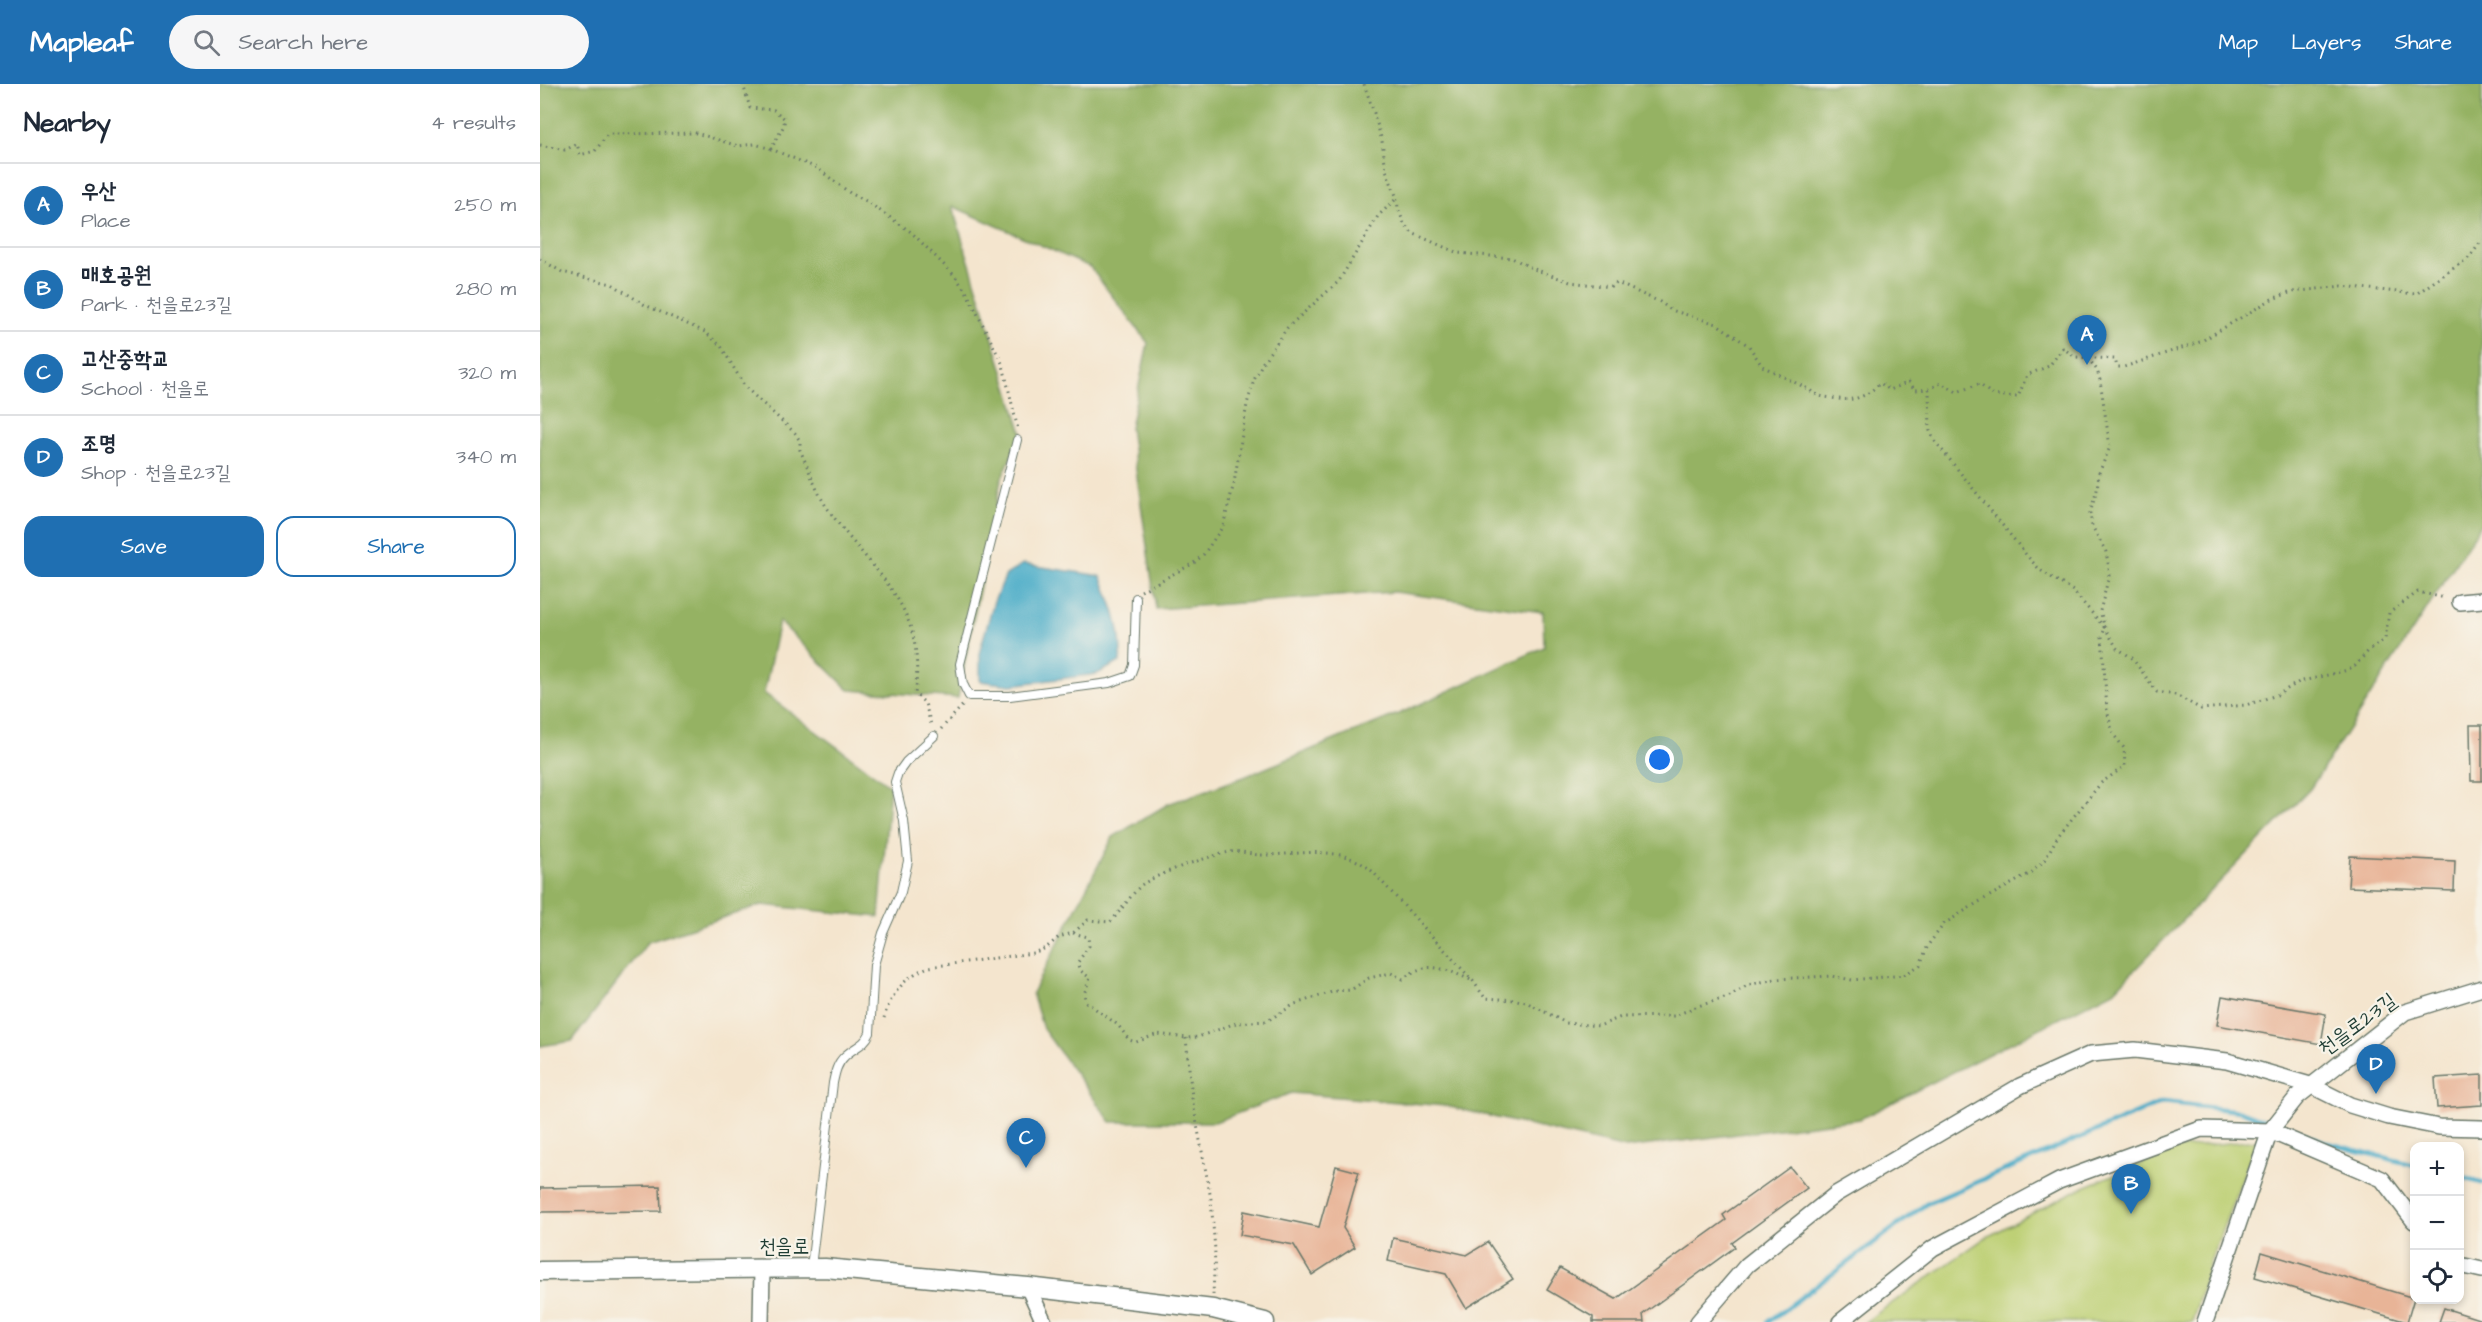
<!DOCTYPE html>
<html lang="en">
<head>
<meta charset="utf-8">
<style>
	body { margin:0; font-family:"Architects Daughter","Poor Story",sans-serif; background:#f6f6f7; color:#1f2937 }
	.controls { position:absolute; right:18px; bottom:18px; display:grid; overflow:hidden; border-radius:12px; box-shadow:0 3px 9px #0003 }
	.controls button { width:54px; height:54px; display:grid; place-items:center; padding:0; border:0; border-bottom:2px solid #e0e1e3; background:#fff; color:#1f2937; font:30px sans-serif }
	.you { position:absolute; left:1120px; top:676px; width:21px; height:21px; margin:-15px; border:4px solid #fff; border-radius:50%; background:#1a73e8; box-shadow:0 0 0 9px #1a73e833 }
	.badge { display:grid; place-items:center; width:39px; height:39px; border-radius:50%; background:#1f6fb2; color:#fff; font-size:20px; font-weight:700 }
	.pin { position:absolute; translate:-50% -50px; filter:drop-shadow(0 2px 3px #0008) }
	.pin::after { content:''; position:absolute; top:32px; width:21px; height:18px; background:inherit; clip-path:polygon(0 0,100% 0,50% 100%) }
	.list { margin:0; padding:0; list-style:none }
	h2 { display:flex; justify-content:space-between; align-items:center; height:78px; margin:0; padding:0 24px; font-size:26px }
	h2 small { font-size:20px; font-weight:400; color:#747a83 }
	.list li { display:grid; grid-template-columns:39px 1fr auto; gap:18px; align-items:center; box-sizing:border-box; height:84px; padding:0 24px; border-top:2px solid #e0e1e3 }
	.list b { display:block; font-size:22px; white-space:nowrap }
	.list p { margin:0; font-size:20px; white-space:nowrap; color:#747a83 }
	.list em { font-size:20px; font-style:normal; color:#747a83 }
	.actions { display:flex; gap:12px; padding:18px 24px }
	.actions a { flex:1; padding:14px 0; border:2px solid #1f6fb2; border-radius:18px; text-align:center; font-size:21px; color:#1f6fb2 }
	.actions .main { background:#1f6fb2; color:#fff }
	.icon { flex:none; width:33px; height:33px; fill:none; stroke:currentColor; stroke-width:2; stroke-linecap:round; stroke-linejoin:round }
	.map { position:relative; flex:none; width:1942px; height:1238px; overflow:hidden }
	header { display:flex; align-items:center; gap:36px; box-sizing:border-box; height:84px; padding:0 30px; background:#1f6fb2; color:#fff }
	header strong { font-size:28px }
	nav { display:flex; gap:33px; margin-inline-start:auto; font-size:21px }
	.search { width:420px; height:54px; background:#f6f6f7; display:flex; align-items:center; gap:15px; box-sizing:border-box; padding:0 21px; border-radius:33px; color:#747a83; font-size:22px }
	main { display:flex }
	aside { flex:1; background:#fff }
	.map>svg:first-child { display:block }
</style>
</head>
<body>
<header>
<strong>Mapleaf</strong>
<div class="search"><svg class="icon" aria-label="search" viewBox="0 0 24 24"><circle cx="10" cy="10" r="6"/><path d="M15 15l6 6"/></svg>Search here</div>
<nav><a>Map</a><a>Layers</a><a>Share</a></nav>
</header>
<main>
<aside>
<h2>Nearby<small>4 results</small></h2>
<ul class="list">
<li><span class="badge">A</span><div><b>우산</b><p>Place</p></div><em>250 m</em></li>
<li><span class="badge">B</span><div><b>매호공원</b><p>Park · 천을로23길</p></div><em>280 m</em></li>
<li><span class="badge">C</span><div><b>고산중학교</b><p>School · 천을로</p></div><em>320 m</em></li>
<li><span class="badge">D</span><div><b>조명</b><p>Shop · 천을로23길</p></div><em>340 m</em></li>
</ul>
<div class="actions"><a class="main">Save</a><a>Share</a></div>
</aside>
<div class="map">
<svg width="1942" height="1238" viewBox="0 0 1942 1238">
	<rect width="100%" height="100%" fill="#f7f3e8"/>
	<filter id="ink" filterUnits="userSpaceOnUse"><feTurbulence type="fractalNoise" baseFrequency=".0167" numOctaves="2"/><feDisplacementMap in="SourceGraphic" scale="12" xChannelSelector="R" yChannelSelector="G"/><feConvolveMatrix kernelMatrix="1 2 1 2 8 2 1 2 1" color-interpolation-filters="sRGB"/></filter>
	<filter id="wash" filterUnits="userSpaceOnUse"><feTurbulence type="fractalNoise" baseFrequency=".008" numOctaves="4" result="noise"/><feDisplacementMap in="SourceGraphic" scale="24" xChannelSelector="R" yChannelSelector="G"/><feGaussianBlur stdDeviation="1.35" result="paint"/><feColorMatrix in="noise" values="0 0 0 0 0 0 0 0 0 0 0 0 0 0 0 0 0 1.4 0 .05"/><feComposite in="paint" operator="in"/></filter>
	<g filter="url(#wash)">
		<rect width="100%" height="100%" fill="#f4e5ce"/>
		<!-- green -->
		<path fill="#bccf72" stroke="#6e8653" stroke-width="1.5" d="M 1717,1056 L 1670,1178 L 1652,1238 L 1325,1238 L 1445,1154 L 1539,1105 L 1639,1064 Z"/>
		<!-- forest -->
		<path fill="#95b264" stroke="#5a784c" stroke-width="1.5" d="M 0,0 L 1942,0 L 1942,439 L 1770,705 L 1574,907 L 1320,1035 L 1086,1064 L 906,1022 L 751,1009 L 675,1038 L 571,1038 L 503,945 L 492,909 L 573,753 L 628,720 L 704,693 L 863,628 L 1004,563 L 1003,528 L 854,508 L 616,525 L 590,344 L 608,259 L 550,183 L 412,122 L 482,349 L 461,396 L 418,614 L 309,606 L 239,537 L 224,609 L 350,702 L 339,833 L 222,821 L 108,858 L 32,957 L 0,962 Z"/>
		<!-- water -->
		<path fill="#49acc8" stroke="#34747e" stroke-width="1.5" d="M 483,480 L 561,492 C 572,519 584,548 580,578 L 557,590 L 471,601 L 440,597 L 440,566 L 454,517 L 466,491 Z"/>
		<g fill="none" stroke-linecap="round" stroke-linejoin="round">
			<!-- stream -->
			<path stroke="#49acc8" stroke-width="4.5" d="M 1920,1093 L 1942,1099
				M 1228,1238 L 1386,1120 L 1623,1018 L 1700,1027 L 1791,1060 L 1874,1081"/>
		</g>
		<g id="blocks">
			<!-- building -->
			<path fill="#e8b497" d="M 1930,641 L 1942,641 L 1942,697 L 1931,697 Z
				M 1810,772 L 1915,777 L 1914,807 L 1808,803 Z
				M 1682,912 L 1786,930 L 1781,960 L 1677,941 Z
				M 1942,991 L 1942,1021 L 1897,1024 L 1895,994 Z
				M 796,1082 L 819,1088 L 803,1144 L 815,1163 L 772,1191 L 754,1161 L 700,1151 L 704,1127 L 779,1143 Z
				M 1250,1083 L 1267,1104 L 1192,1159 L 1195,1163 L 1103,1230 L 1104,1238 L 1053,1238 L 1053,1233 L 1007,1206 L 1020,1184 L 1076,1215 L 1186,1136 L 1183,1131 Z
				M 120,1102 L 121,1127 L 0,1128 L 0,1104 Z
				M 853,1154 L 927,1171 L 948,1158 L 973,1195 L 926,1224 L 906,1190 L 848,1177 Z
				M 1722,1168 L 1874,1214 L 1867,1238 L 1715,1193 Z
				M 1904,1224 L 1939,1235 L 1939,1238 L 1899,1238 Z"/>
		</g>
	</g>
	<g filter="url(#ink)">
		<use href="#blocks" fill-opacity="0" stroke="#6a786a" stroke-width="1.5"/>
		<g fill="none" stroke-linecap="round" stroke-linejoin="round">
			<!-- service casing -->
			<g stroke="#6a786a" stroke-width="10">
				<path id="service" d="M 477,356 L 420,580 L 423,600 L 429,612 L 470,612 L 569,599 L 590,592 L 594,581 L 596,514
					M 271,1183 L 293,999 C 295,989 297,979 305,972 C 314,963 324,962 330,949 L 334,881 L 343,849 L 361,808 L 368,777 L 364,737 L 355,698 L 358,689 L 366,678 L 394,652"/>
			</g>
			<!-- minor casing -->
			<g stroke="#6a786a" stroke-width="18">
				<path id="minor" d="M 1920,518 L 1942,516
					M 1920,1181 L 1942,1186
					M 488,1203 L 504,1238
					M 221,1238 L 222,1185
					M 1158,1238 L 1207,1181 L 1296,1110 L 1480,1002 L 1551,970 L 1595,966 L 1687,977 L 1770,1001 L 1810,1021 L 1849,1033 L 1899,1043 L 1942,1044
					M 1300,1238 L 1393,1164 L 1519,1097 L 1661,1045 L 1730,1047 L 1842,1095 L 1874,1137
					M 1665,1238 L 1730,1047 L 1757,1013 L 1865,928 L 1942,904"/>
			</g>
			<!-- tertiary casing -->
			<g stroke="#6a786a" stroke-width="21">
				<path id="tertiary" d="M 0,1187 L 285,1184 L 488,1203 L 673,1225 L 725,1238"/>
			</g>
			<!-- path -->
			<path stroke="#6a786a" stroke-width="3" stroke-dasharray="1.5 4.5" stroke-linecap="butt" d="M 203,0 L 210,24 L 234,26 L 245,35 L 243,43 L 231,65 L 277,84 L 310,109 L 326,117 L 371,148 L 415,192 L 427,209 L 463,281 L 478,346
				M 824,0 L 834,29 L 842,57 L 846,86 L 857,114 L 858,124 L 864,140 L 872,149 L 918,169 L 972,174 L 994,185 L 1030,198 L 1071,203 L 1077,199 L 1120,218 L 1131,226 L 1177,240 L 1209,262 L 1222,282 L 1270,306 C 1276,312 1283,313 1292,314 C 1313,318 1325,314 1340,299 L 1350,306 L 1369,298 L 1375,306 L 1389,305 L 1401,299 L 1417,308 L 1439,300 L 1453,311 L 1478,313 L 1487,291 L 1509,282 L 1523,264 L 1535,273 L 1575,275 L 1577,283 L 1584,283 L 1660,258 L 1732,215 L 1752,208 L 1802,202 L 1876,210 L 1930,173 L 1942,156
				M 0,61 L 25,66 L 37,60 L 40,71 L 55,67 L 68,50 L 156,49 L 198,62 L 215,60 L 231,65
				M 0,175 L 22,188 L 72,200 L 105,221 L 165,248 L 181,262 L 205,303 L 255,349 L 260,357 L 260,366 C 269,385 276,408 288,425 C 334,492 387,518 375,610 L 385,619 L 391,641
				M 1548,274 L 1557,286 L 1560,296 L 1570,363 L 1559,389 L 1557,406 L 1550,429 L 1552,442 L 1566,468 L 1568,478 L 1569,492 L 1560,527 L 1565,544 L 1577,564 L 1592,574 L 1617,608 L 1636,611 L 1661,625 L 1706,621 L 1737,611 L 1759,598 L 1808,586 L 1815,582 L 1829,566 L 1845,555 L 1849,529 L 1878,508 L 1905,514
				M 601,507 L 654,479 L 664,470 L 683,442 L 694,399 L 707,320 L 714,296 L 723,278 L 747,244 L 799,197 L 838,132 L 857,114
				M 401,645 L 423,621
				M 533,849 L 548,853 L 549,862 L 538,878 L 541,887 L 550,894 L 544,910 L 546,918 L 578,941 L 589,956 L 596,958 L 618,950 L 646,954 L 658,953 L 696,939 L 727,937 L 755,920 L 795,907 L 811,906 L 829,894 L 851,889 L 863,895 C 887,875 905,885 931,896
				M 344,934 C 350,911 367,890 389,883 L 493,869 L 506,864 L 519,853 L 533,849 L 548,836 L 570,838 C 580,829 594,806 603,800 C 621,788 669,772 690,768 C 701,766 711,771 722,771 C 761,771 801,759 833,788 L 933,897 L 945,914 L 977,916 L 986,918 L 1026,939 L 1059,942 L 1081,933 L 1134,932 L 1158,922 L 1188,913 L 1208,901 L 1235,895 L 1291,892 L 1312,896 L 1364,891 L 1380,881 L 1388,861 L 1404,840 L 1437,819 L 1491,789 L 1504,777 L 1518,752 L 1561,699 L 1585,682 L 1584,664 L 1573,650 L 1567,626 L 1562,552 L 1565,544 L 1533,507 L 1500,486 L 1488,473 L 1394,356 L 1390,347 L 1389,305
				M 646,954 L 652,1014 L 671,1115 L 675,1166 L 673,1211"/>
			<!-- service -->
			<use href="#service" stroke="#fff" stroke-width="8"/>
			<!-- minor -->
			<use href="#minor" stroke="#fff" stroke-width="15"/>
			<!-- tertiary -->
			<use href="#tertiary" stroke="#fff" stroke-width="18"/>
		</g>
	</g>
	<g text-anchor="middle" stroke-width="4.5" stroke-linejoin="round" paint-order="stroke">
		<!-- street labels -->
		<g font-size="21" fill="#1f3d34" stroke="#f7f3e8">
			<text transform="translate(1817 940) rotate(-36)" y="7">천을로23길</text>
			<text x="244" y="1169">천을로</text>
		</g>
	</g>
</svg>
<div class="controls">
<button>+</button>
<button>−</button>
<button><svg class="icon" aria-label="locate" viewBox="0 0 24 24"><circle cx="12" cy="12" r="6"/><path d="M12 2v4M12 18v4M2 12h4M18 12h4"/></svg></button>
</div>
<div class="you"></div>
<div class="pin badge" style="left:1547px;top:281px">A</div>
<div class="pin badge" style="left:1591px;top:1130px">B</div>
<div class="pin badge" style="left:486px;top:1084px">C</div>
<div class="pin badge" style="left:1836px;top:1010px">D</div>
</div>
</main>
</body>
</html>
